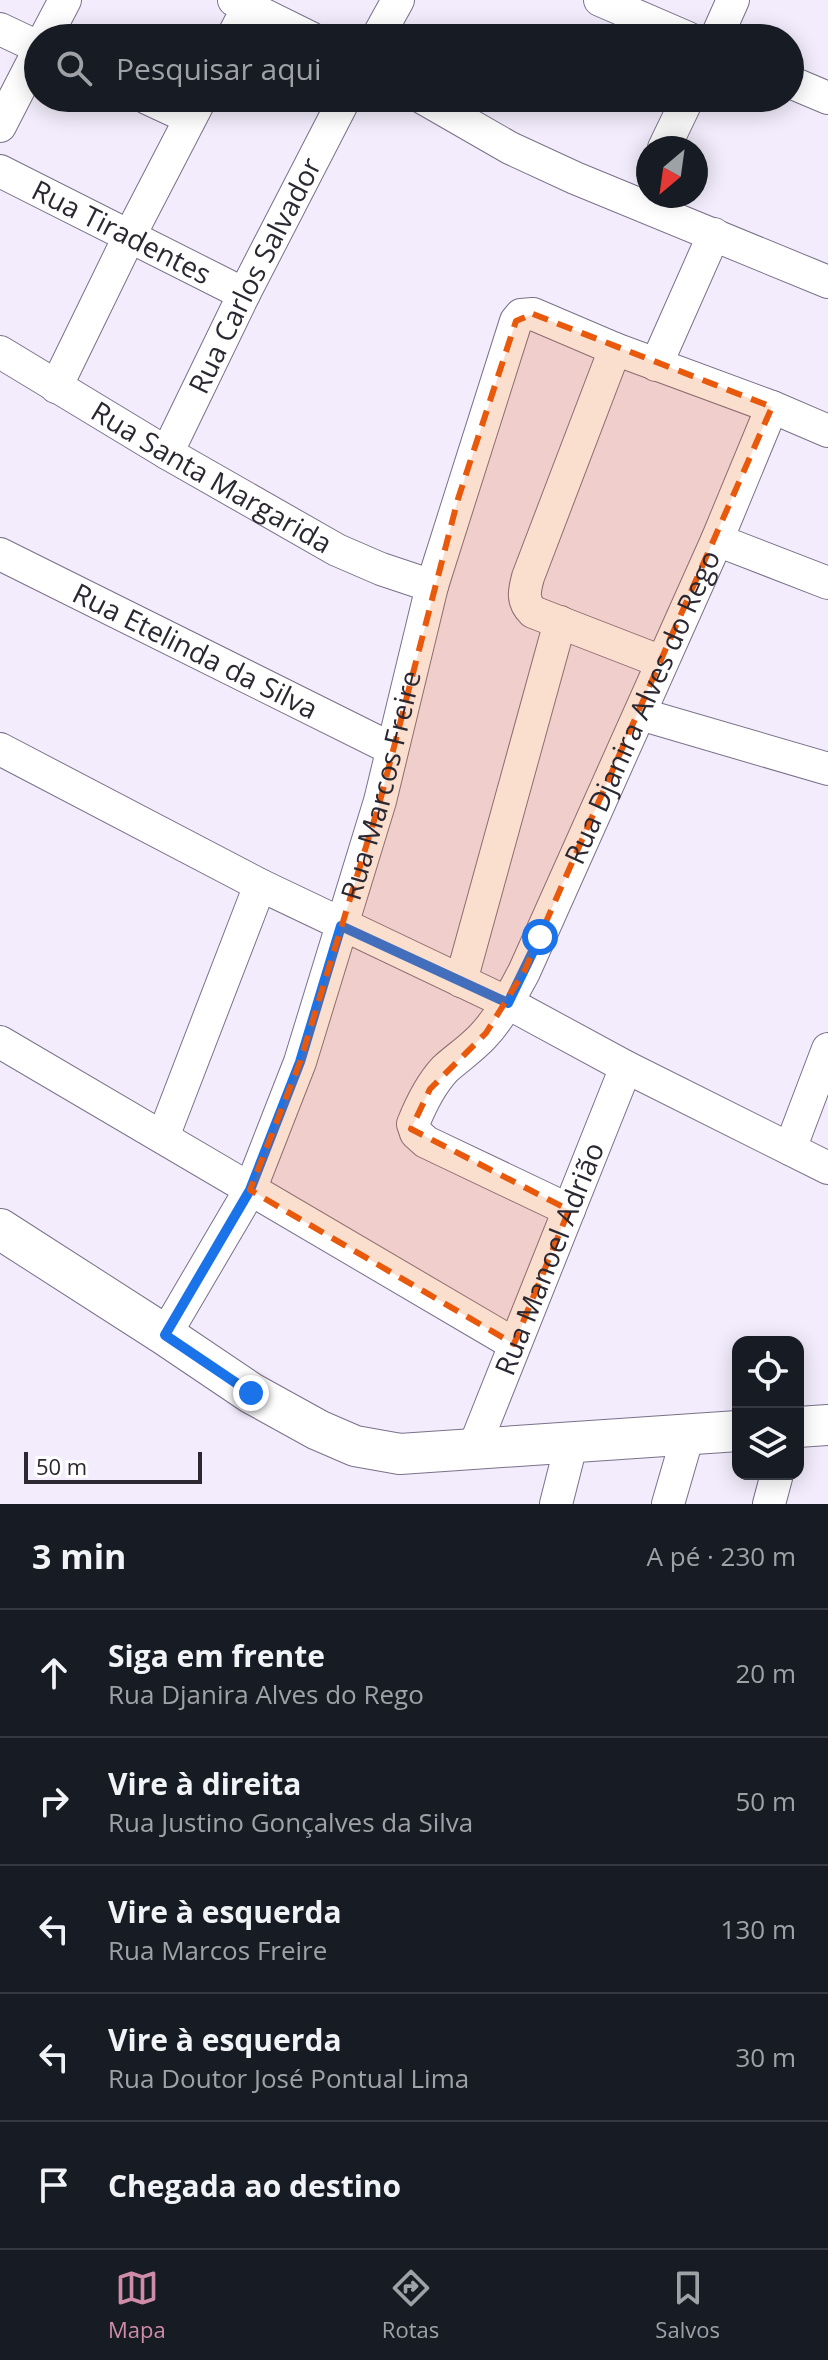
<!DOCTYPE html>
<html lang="pt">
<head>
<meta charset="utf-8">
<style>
	body { margin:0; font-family:"Open Sans",sans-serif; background:#242831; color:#f1f3f6 }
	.controls { position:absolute; right:24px; bottom:24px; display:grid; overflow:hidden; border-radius:16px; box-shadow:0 4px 20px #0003 }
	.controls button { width:72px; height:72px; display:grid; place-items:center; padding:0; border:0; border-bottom:2px solid #363941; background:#171b24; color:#f1f3f6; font:40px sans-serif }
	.compass { position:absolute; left:636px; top:136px; width:72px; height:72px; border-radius:50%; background:#171b24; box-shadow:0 4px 20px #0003; rotate:209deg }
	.scale { position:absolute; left:24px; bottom:20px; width:178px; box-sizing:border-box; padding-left:8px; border:4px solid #2c2832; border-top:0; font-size:22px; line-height:28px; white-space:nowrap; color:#2c2832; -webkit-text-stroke:6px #fff; paint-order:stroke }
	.stop { position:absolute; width:24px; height:24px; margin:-18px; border:6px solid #1a73e8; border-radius:50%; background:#fff }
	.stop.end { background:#1a73e8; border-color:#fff; box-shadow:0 2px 8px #0008 }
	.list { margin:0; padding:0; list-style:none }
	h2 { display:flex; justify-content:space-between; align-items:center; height:104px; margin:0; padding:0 32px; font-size:34px }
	h2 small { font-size:26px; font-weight:400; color:#9ea1a6 }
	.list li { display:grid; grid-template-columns:52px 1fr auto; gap:24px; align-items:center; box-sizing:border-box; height:128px; padding:0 32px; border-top:2px solid #363941 }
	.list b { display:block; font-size:30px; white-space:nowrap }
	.list p { margin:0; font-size:26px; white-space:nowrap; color:#9ea1a6 }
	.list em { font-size:26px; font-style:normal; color:#9ea1a6 }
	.icon { flex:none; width:44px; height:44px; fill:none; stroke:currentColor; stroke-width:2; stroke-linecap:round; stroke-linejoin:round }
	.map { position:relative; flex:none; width:828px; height:1504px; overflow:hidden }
	.search { position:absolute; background:#171b24; box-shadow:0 4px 20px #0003; left:24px; right:24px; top:24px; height:88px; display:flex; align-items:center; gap:20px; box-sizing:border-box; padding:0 28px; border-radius:44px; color:#9ea1a6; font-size:30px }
	.sheet { height:744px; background:#171b24 }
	nav { display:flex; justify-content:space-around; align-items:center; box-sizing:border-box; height:112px; border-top:2px solid #363941; background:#171b24; font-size:22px; color:#9ea1a6 }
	nav a { display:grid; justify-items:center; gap:4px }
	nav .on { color:#cf8ca8 }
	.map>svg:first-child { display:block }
</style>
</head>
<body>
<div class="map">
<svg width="828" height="1504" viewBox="0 0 828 1504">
	<rect width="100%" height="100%" fill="#f2ecfc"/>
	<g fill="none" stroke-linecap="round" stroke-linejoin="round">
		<!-- minor casing -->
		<g stroke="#7a7189" stroke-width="34">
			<g id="minor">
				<path d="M 234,0 L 311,38"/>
				<path d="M 600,0 L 688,38"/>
				<path d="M 0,29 L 38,47"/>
				<path d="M 45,38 L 65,0"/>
				<path d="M 232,38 L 252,0"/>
				<path d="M 377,38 L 398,0"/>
				<path d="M 716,38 L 733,0"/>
				<path d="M 790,82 L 828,98"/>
				<path d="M 147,98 L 190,118"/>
				<path d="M 423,98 L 510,148 L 575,178 L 828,282"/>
				<path d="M 0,126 L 38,52"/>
				<path d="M 664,148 L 688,98"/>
				<path id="s1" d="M 0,171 L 244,294"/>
				<path d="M 615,349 L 528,577 C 524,592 522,601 533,612 L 662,662"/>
				<path id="s2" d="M 0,352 L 167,453 L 337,550 L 381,569 L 432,586"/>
				<path d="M 656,365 L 714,234"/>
				<path d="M 56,387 L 130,235 L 201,98"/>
				<path id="s3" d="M 167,453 L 244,294 L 345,98"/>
				<path d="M 717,540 L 828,583"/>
				<path id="s4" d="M 0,554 L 392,749"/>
				<path d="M 640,714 L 828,769"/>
				<path d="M 0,749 L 260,885 L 508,1003 L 626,1067 L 828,1168"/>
				<path d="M 461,981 L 560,622"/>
				<path d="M 0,1042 L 514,1344"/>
				<path d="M 163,1137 L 260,885"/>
				<path d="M 790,1149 L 828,1049"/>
				<path id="s5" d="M 569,1210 L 426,1142 L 416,1133 L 413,1124 C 421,1104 430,1085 445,1069 C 457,1058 471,1049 483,1036 C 501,1017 512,994 524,972 L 717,540 L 772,407"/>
				<path id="s6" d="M 165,1335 L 250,1190 L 300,1062 L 380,801 L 432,586 L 516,321 L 521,315 L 533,314 L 615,349 L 772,407 L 828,431"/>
				<path id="s7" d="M 473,1450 L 626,1067"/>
				<path d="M 556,1504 L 572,1441"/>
				<path d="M 668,1504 L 688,1435"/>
				<path d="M 769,1504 L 777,1474"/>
			</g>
		</g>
		<!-- major casing -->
		<g stroke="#7a7189" stroke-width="42">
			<path id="major" d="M 0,1229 L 165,1335 L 251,1393 L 318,1430 L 355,1446 L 400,1454 L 738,1431
				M 798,1427 L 828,1425"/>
		</g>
		<!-- minor -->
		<use href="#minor" stroke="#fff" stroke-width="32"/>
		<!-- major -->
		<use href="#major" stroke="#fff" stroke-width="40"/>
	</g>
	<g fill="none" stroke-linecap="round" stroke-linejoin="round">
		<!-- route -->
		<path stroke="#1a73e8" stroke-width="10" d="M 251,1393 L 165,1335 L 250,1190 L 300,1062 L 341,926 L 508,1003 L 540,937"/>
	</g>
	<!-- marked area -->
	<path fill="#e8590c" fill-opacity="0.2" stroke="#e8590c" stroke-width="6" stroke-dasharray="16 10" stroke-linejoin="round" d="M 533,314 L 772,407 L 524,972 L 486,1033 L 430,1089 L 411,1129 L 569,1210 L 514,1344 L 250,1190 L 300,1062 L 380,801 L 458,499 L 516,321 Z"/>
	<g text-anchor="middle" stroke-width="7" stroke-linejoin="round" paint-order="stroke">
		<!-- street labels -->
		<g font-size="28" fill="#2c2832" stroke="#fff">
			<text dy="10" stroke="none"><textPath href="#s1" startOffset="136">Rua Tiradentes</textPath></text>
			<text dy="10" stroke="none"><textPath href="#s3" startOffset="198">Rua Carlos Salvador</textPath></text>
			<text dy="10" stroke="none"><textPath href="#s2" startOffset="246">Rua Santa Margarida</textPath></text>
			<text dy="10" stroke="none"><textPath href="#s4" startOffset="218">Rua Etelinda da Silva</textPath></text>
			<text dy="10" stroke="none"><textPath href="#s5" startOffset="662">Rua Djanira Alves do Rego</textPath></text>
			<text dy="10" stroke="none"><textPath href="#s6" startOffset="594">Rua Marcos Freire</textPath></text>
			<text dy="10" stroke="none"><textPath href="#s7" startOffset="206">Rua Manoel Adrião</textPath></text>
		</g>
	</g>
</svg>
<div class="controls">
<button><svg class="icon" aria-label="locate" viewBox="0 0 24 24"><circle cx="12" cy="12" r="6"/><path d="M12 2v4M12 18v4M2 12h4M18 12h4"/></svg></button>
<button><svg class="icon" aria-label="layers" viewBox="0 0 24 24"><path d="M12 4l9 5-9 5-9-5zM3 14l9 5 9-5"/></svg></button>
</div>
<svg class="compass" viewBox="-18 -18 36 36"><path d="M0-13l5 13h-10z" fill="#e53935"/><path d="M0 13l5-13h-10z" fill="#9ea1a6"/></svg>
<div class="scale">50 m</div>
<div class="stop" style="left:540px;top:937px"></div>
<div class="stop end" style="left:251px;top:1393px"></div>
<div class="search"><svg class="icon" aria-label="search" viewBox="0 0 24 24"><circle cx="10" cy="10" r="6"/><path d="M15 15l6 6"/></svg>Pesquisar aqui</div>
</div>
<section class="sheet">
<h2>3 min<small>A pé · 230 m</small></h2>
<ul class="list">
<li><svg class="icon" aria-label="ahead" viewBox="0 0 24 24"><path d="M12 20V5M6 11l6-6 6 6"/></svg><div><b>Siga em frente</b><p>Rua Djanira Alves do Rego</p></div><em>20 m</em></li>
<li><svg class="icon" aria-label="right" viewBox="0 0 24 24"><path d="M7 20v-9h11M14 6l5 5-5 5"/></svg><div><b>Vire à direita</b><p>Rua Justino Gonçalves da Silva</p></div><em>50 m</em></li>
<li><svg class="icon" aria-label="left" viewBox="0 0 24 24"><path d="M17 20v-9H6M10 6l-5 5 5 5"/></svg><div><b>Vire à esquerda</b><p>Rua Marcos Freire</p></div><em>130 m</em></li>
<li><svg class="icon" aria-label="left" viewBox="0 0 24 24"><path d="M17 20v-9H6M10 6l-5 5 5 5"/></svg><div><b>Vire à esquerda</b><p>Rua Doutor José Pontual Lima</p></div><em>30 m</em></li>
<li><svg class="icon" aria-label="arrive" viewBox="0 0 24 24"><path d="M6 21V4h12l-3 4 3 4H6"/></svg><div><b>Chegada ao destino</b></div></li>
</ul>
</section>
<nav>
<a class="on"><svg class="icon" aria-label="map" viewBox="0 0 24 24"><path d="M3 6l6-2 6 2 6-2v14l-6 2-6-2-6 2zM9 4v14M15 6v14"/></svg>Mapa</a>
<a><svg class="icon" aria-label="directions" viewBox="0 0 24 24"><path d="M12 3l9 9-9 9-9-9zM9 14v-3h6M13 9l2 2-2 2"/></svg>Rotas</a>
<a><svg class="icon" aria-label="saved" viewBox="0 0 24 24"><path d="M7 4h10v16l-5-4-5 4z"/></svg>Salvos</a>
</nav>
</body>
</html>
